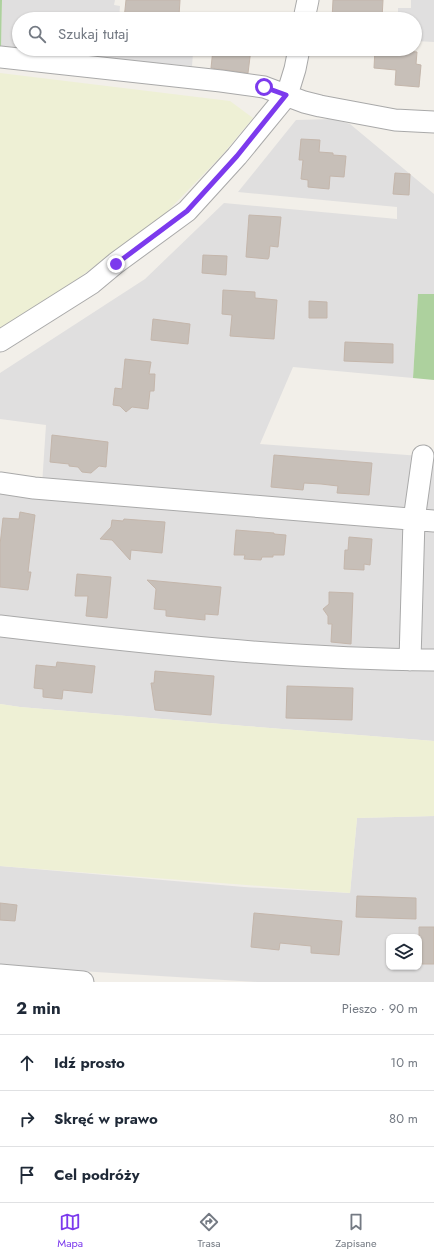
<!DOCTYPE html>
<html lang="pl">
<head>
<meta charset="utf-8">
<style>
	body { margin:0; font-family:Jost,sans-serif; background:#f6f6f7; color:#1f2937 }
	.controls { position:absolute; right:12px; bottom:12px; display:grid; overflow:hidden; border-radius:8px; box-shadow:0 1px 3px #0004 }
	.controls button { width:36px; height:36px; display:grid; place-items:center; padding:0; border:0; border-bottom:1px solid #e0e1e3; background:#fff; color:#1f2937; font:20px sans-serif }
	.stop { position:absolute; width:12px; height:12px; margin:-9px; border:3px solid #7c3aed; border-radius:50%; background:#fff }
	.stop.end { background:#7c3aed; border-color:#fff; box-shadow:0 1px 4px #0008 }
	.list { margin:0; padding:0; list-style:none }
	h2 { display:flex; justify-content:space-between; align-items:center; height:52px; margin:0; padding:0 16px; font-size:17px }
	h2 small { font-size:13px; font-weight:400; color:#747a83 }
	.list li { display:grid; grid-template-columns:26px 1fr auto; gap:12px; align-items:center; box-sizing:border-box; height:56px; padding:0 16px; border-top:1px solid #e0e1e3 }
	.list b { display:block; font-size:15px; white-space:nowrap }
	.list em { font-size:13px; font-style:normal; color:#747a83 }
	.icon { flex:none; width:22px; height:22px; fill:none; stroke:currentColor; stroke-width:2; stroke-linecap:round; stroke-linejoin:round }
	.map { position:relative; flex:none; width:434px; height:982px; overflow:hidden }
	.search { position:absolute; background:#fff; box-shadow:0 1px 3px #0004; left:12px; right:12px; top:12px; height:44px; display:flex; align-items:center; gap:10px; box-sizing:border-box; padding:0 14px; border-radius:22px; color:#747a83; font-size:15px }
	.sheet { height:220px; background:#fff }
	nav { display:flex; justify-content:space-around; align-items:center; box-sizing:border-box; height:56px; border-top:1px solid #e0e1e3; background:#fff; font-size:11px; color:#747a83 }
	nav a { display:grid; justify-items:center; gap:2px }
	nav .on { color:#7c3aed }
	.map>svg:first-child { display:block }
</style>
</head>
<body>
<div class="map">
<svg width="434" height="982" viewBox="0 0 434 982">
	<rect width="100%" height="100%" fill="#f2efe9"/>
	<!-- residential -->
	<path fill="#e0dfdf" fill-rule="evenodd" d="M 2,0 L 115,0 L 114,5 L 120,6 L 119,19 L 19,19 L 19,49 L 143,49 L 180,53 L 193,53 L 192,66 L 1,49 Z
		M 411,0 L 434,0 L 434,42 L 415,41 L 415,19 L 398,19 L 398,8 L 411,8 Z
		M 333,119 L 350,124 L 434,194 L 434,294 L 418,294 L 413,378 L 293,367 L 260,444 L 434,457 L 434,656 L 336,652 L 0,617 L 0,494 L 41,500 L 46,425 L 0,419 L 0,373 L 145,279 L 224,203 L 397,219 L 397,207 L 238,192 L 296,120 Z
		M 0,633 L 434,667 L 434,741 L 245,726 L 20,707 L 0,704 Z
		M 434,816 L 434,982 L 258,982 L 80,971 L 0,964 L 0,866 L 244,887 L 350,893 L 357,818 ZM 389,937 L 419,937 L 419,967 L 389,967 Z"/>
	<!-- farmland -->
	<path fill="#eef0d5" d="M 0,73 L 230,101 L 253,118 L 223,154 L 166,213 L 21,321 L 0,328 Z
		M 0,704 L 20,707 L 245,726 L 434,741 L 434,816 L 357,818 L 350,893 L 0,866 Z"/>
	<!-- forest -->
	<path fill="#add19e" d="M 0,0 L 2,0 L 1,49 L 0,49 Z
		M 418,294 L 434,294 L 434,380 L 413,378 Z"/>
	<!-- building -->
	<path fill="#c7bfb8" stroke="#c4b6ab" d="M 126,0 L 180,0 L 179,16 L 165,15 L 164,19 L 124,19 Z
		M 333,0 L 383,0 L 382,19 L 332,19 Z
		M 213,49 L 251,49 L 248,73 L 211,68 Z
		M 375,49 L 417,52 L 416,64 L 421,65 L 419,87 L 395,85 L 396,70 L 374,68 Z
		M 301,139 L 320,140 L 319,152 L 333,153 L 333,155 L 346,156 L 344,177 L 330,176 L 329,189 L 308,187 L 308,180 L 301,179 L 303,160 L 299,160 Z
		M 395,173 L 410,174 L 409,195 L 393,194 Z
		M 249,215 L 281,217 L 278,247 L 270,246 L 269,257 L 268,259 L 246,257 Z
		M 203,255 L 227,256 L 226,275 L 202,273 Z
		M 223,290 L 255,292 L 255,298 L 277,300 L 274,339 L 230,336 L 232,315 L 222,314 Z
		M 309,301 L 327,302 L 327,318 L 309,318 Z
		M 153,319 L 190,324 L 188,344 L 151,340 Z
		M 345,342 L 393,344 L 393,363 L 344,361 Z
		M 125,359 L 151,362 L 149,374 L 155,374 L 154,391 L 150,391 L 148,409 L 132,407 L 126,412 L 120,406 L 113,405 L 115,388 L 122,389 Z
		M 52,435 L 108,442 L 106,467 L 99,466 L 91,473 L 82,472 L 78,467 L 69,466 L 69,464 L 50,462 Z
		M 274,455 L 372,463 L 369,495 L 337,493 L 338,486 L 321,484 L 304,483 L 303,490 L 271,487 Z
		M 20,512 L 35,515 L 28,572 L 31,572 L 28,590 L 0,587 L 0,545 L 3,518 L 19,519 Z
		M 124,519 L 165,522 L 162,553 L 131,550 L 130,560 L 112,540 L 100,539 L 111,527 L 112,520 L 123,521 Z
		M 236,530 L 274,533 L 274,534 L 286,535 L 284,555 L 273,555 L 273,557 L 262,557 L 261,560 L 244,559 L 245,555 L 234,555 Z
		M 349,537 L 372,539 L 370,565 L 364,564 L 364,570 L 344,569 L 345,550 L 348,550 Z
		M 77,574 L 111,577 L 107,618 L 86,616 L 88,596 L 75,596 Z
		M 147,580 L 221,587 L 218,615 L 205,614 L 205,620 L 166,616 L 166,610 L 154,609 L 156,589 Z
		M 329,592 L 353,593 L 351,644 L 331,642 L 332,624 L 328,624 L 328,616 L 323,609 L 329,604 Z
		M 57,662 L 95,666 L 92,693 L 63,690 L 62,699 L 43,697 L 43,689 L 34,688 L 36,665 L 56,667 Z
		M 155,671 L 214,676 L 211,715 L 155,710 L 151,683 L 154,683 Z
		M 287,686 L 353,688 L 352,720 L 286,718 Z
		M 357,896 L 416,898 L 416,919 L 356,917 Z
		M 0,903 L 17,905 L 15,921 L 0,920 Z
		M 254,913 L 342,921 L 339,955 L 311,953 L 311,946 L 280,943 L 279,950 L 251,947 Z
		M 419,927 L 434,927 L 434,964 L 419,964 Z"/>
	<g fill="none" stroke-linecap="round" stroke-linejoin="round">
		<!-- minor casing -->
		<g stroke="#a9a9a9" stroke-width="23">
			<path id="minor" d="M 304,19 L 308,0
				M 0,57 L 221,81 L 264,87 L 304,102 L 320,106 L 395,120 L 434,122
				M 0,341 L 92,283 L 116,263 L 187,211 L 237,156 L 287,95 L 295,69 L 299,49
				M 0,483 L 34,488 L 434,521
				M 0,626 C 144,643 289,659 434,660
				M 410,660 L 414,520 L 423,456
				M 0,975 L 83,982"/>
		</g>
		<!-- minor -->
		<use href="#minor" stroke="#fff" stroke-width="21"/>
	</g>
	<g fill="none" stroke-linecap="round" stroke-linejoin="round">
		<!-- route -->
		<path stroke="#7c3aed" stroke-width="5" d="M 116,264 L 187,211 L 237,156 L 286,95 L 264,87"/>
	</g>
</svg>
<div class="controls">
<button><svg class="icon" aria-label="layers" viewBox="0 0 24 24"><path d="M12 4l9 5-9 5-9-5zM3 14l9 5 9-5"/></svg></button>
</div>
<div class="stop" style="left:264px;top:87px"></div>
<div class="stop end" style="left:116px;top:264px"></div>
<div class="search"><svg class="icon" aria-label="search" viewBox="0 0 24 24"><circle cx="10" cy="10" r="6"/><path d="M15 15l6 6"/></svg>Szukaj tutaj</div>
</div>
<section class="sheet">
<h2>2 min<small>Pieszo · 90 m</small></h2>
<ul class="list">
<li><svg class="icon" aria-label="ahead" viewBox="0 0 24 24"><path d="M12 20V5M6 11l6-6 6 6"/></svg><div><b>Idź prosto</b></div><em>10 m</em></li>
<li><svg class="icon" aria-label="right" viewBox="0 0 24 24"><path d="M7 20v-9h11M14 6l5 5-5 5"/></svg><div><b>Skręć w prawo</b></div><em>80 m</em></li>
<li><svg class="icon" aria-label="arrive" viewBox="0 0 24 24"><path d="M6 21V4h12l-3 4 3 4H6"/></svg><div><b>Cel podróży</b></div></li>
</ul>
</section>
<nav>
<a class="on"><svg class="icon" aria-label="map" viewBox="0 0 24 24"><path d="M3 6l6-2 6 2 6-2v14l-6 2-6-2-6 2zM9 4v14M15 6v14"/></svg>Mapa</a>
<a><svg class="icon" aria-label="directions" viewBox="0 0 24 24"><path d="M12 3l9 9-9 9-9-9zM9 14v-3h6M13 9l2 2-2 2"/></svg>Trasa</a>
<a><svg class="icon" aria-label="saved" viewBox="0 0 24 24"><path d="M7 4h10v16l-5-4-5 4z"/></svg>Zapisane</a>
</nav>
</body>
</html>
